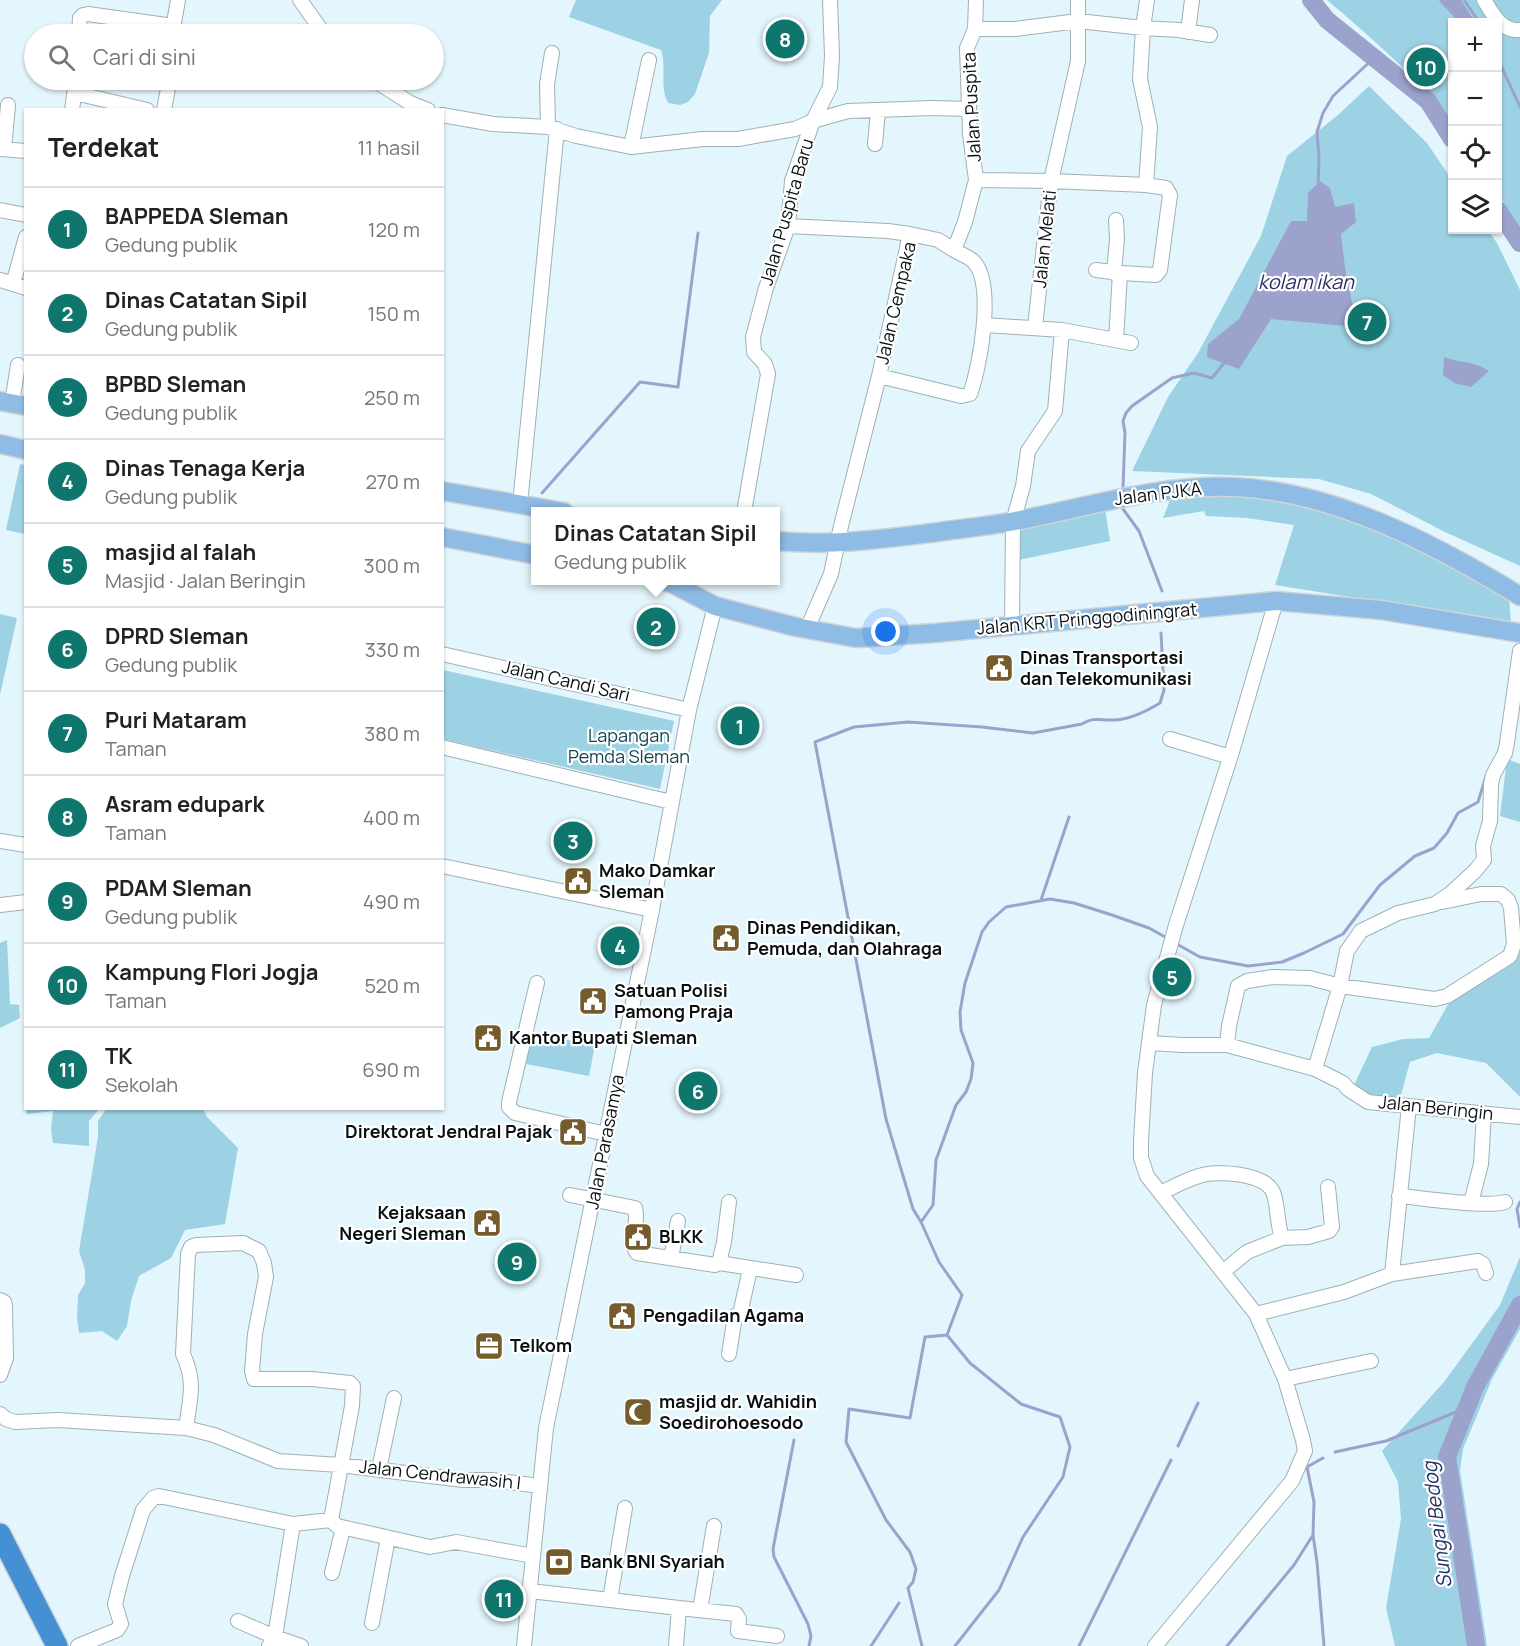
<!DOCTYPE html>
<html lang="id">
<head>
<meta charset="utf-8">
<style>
	body { margin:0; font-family:Manrope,sans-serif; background:#f2f2f2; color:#222 }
	.controls { position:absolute; right:18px; top:18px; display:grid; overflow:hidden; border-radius:0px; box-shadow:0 2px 4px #0004 }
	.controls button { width:54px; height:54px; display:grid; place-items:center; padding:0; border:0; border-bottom:2px solid #e0e0e0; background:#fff; color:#222; font:30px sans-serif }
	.you { position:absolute; left:886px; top:632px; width:21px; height:21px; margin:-15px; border:4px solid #fff; border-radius:50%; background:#1a73e8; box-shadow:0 0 0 9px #1a73e833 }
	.badge { display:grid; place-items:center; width:39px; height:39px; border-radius:50%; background:#0f766e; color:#fff; font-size:20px; font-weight:700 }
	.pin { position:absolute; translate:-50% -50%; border:3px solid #fff; box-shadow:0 2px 6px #0006 }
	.popup { position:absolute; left:531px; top:507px; width:249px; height:78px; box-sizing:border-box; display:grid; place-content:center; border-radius:0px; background:#fff; filter:drop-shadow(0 2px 4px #0005); font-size:20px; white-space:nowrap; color:#767676 }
	.popup b { font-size:22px; color:#222 }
	.popup::after { content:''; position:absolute; left:50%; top:100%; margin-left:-12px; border:12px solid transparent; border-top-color:#fff }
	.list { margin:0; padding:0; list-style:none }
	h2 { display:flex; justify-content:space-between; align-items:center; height:78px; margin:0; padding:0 24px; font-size:26px }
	h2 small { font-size:20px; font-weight:400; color:#767676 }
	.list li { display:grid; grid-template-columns:39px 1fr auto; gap:18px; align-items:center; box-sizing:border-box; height:84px; padding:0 24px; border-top:2px solid #e0e0e0 }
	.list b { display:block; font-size:22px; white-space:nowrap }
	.list p { margin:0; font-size:20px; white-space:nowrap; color:#767676 }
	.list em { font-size:20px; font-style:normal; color:#767676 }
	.icon { flex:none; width:33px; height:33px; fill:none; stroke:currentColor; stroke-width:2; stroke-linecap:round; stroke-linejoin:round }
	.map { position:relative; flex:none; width:1520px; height:1646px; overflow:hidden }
	.search { position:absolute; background:#fff; box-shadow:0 2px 4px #0004; left:24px; top:24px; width:420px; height:66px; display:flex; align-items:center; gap:15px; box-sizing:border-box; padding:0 21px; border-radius:33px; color:#767676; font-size:22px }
	.panel { position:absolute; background:#fff; box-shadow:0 2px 4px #0004; left:24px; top:108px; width:420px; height:1002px; border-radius:0px }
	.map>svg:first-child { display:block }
</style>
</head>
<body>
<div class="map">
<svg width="1520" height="1646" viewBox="0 0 1520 1646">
	<rect width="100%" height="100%" fill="#e4f6fd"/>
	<!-- green -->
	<path fill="#9dd2e5" d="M 576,0 L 722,0 L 710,16 L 709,53 L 695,94 L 688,102 L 680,105 L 668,103 C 659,85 667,68 661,50 L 569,17 Z
		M 1327,0 L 1520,0 L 1520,227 L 1498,194 L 1498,22 L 1452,22 L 1452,126 C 1421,79 1370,37 1327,0 Z
		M 1369,86 L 1427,143 L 1452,180 L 1452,230 L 1488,230 L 1497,243 L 1520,290 L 1520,566 L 1445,532 L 1371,494 L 1319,479 L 1132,471 L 1168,397 L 1198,353 L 1261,236 L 1287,156 L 1338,115 Z
		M 20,464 L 25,465 L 25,534 L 6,530 Z
		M 1229,493 L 1279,499 L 1321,509 L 1415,545 L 1509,596 L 1511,623 L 1275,585 L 1294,525 L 1247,518 L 1206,516 L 1204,511 L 1163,518 L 1172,495 Z
		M 1104,501 L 1110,541 L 1013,561 L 1013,522 Z
		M 0,614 L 17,618 L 0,695 Z
		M 443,670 L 674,721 L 660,789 L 443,739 Z
		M 1507,759 L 1520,764 L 1520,822 L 1500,816 Z
		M 1520,937 L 1520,1097 L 1486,1063 L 1437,1053 L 1410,1062 L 1401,1095 C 1381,1101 1371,1096 1354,1085 L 1372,1047 L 1403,1039 L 1429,1038 L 1450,1001 L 1483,980 Z
		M 7,940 L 10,1004 L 19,1005 L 20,1018 L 0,1028 L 0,943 Z
		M 532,1033 L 595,1045 L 589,1076 L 526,1064 Z
		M 26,1109 L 26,1108 L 99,1109 L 89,1121 L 89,1146 L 53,1143 L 51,1130 L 53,1111 L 27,1114 Z
		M 106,1109 L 203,1109 L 207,1117 L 238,1148 L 225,1224 L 185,1230 L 171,1258 L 139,1276 L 131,1301 L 127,1326 L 117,1341 L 102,1331 L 79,1333 L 77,1319 L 78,1295 L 85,1283 L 85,1270 L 79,1251 L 98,1137 L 98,1121 Z
		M 1520,1257 L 1520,1329 L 1492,1379 L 1463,1449 L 1460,1470 L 1487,1646 L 1395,1646 L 1386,1608 L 1401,1519 L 1398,1482 L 1382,1451 L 1444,1382 L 1500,1305 Z"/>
	<!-- water -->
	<path fill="#9ba2cc" d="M 1440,0 L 1461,0 L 1475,22 L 1459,22 L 1439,1 Z
		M 1320,181 L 1330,188 L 1335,207 L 1354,203 L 1356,222 L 1341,234 L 1345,268 L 1357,327 L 1271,319 L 1239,369 L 1207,357 L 1208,344 L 1239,319 L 1291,221 L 1307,221 L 1308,193 Z
		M 1444,357 C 1459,363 1475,361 1489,371 L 1471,387 L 1454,383 L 1443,375 Z"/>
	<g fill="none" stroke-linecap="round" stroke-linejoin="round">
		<!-- stream -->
		<path stroke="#9ba2cc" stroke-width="3" d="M 1464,0 L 1479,22
			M 1498,59 L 1520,107
			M 1318,187 L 1319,158 L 1317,132 L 1323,113 L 1333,96 L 1374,58
			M 1123,488 L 1125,433 L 1123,421 L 1126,413 L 1132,406 L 1172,378 L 1194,373 L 1212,378 L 1225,362
			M 542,493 L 640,382 L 678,387 L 698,233
			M 1123,506 L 1123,509 L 1139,531 L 1162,591
			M 1041,900 L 1069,817
			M 1175,943 L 1200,957 L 1248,966 L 1282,962 L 1304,953 L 1343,934 L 1380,885 L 1415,856 L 1434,848 L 1447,833 L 1458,813 L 1478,802 L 1486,776
			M 1520,1202 L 1517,1209 L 1520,1227
			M 921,1222 L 933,1205 L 936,1160 L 956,1105 L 966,1092 L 971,1079 L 973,1063 L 961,1030 L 960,1012 L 965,983 L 982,932 L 989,922 L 1006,907 L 1050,899 L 1074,903 L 1112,915 L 1149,928 L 1167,938
			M 794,1440 L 773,1549 L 774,1557 L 808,1624 L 811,1636 L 809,1646
			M 1178,1446 L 1198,1403
			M 1335,1452 L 1386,1441 L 1468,1407
			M 1313,1535 L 1317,1562 L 1324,1646
			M 871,1646 L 899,1603
			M 922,1646 L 908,1588 L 913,1582 L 916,1569 L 910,1552 L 886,1520 L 846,1442 L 849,1409 L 910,1418 L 925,1337 L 947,1335
			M 955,1646 L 999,1590 L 1023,1537 L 1063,1477 L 1070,1447 L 1060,1417 L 1021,1404 L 970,1363 L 947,1335 L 962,1295 L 939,1262 L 921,1222 L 913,1209 L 886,1119 L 815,742 L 854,727 L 908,722 L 982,727 L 1033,733 L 1082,724 C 1094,716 1102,721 1115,720 C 1130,719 1147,711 1160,703 L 1164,690 L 1161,633
			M 1079,1646 L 1171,1460
			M 1227,1646 L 1294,1565 L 1313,1535 L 1314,1502 L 1307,1467 L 1323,1458"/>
		<!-- river -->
		<path stroke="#9ba2cc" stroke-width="18" d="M 1311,0 L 1327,20 L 1428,101 L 1452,139
			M 1498,210 L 1520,243
			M 1476,1646 L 1447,1457 L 1475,1387 L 1520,1305"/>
		<!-- minor casing -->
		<g stroke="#9fb0b6" stroke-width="16">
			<path id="minor" d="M 300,0 L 324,34
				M 1147,0 L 1143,28 L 1179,30 L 1210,35
				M 1484,0 C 1493,14 1501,32 1520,30
				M 975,29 L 1015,29 L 1078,21 L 1143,28 L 1140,79 L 1150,127 L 1146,185 L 1051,181 L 1035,327
				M 1188,32 L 1192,0
				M 79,34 L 80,18 L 83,15 L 88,14 L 173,26
				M 172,34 L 178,0
				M 145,80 L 169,83 L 169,80
				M 374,80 L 410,103 L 428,110
				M 75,93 L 147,110
				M 72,110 L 76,80
				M 164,110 L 169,83
				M 442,115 L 493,124 L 548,127 L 576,136 L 631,147 L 703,139 L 738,139 L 772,133 L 795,129 L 813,121 L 848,111 L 932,108 L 969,109
				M 548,127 L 547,84 L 552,53
				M 875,144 L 878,110
				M 631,147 L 649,60
				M 0,149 L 26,151
				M 4,149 L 8,105
				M 976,180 L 970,134 L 967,48 L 975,29 L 976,0
				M 0,210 L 26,215
				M 788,226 L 888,231 L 910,234
				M 1096,270 L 1120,273
				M 1114,273 L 1117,239 L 1116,220
				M 0,280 L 26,288
				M 13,284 L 26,237
				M 985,325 L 1062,330 L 1055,411 L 1028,451 L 1023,486 L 1013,522 L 1012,626
				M 1062,330 L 1131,343
				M 1116,340 L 1120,273 L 1156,275 L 1160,270 L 1170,195 L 1166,188 L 1146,185
				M 879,376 L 961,396 L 970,394 C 980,367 995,285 974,262 C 970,257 960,254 954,250
				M 12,403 L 18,365
				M 520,504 L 557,129
				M 744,512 L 768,374 L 765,364 L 754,352 L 753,337 L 766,288 L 788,226 L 792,181 L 813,121 L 830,87 L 832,56 L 830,0
				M 807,629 L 831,574 L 841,526 L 879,376 L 910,234 L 938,240 L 954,250 L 965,222 L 976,180 L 1051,181 L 1078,61 L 1078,0
				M 442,654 L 689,710
				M 1170,739 L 1230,757
				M 442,747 L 671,802
				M 0,841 L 26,845
				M 442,866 L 652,910
				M 0,905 L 26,902
				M 537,983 L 509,1102 L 509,1107 L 515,1113 L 606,1134
				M 1150,1043 L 1182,1045 L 1227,1045 L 1315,1069 L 1343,1083 L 1348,1089 L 1368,1102 L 1520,1117
				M 1227,1045 L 1229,1026 L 1238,986 L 1247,981 L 1273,977 L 1310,978 L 1340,986 L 1435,999 L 1447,996 L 1510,956 L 1514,944 L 1511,908 L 1508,900 L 1501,894 L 1481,894 L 1442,902
				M 1315,1069 L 1340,986 L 1347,951 L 1361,931 L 1398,913 L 1435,904 L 1451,893 L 1475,871 L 1484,860 L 1483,846 L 1490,821 L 1491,784 L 1493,775 L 1505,753 L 1507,743 L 1520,651
				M 1161,1193 C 1173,1187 1185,1180 1199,1176 C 1217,1170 1264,1173 1273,1192 C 1278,1203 1277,1225 1282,1238 L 1247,1252 L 1223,1272
				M 570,1195 L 635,1208 C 640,1222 628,1242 637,1253 L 715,1265 L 719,1263 L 724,1242 L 729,1202
				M 1399,1196 C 1423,1198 1487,1208 1505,1202
				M 1471,1203 L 1481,1164 L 1484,1113
				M 1282,1238 L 1308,1237 L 1329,1231 L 1332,1227 L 1328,1187
				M 671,1258 L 678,1221
				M 719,1263 L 796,1275
				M 1392,1274 L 1478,1261 L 1483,1264 L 1486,1273
				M 0,1300 L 4,1302 L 5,1306 L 6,1358 L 0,1375
				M 1256,1314 L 1344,1292 L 1392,1274 L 1409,1106
				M 729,1354 L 735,1316 L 740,1314 L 750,1269
				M 1285,1379 L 1371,1361
				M 0,1414 L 6,1419 L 15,1422 L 58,1420 L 186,1428 L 214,1435 L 278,1461 L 340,1465 L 463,1480 L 492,1480 L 540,1486
				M 186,1428 C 190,1398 196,1382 183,1354 L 188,1254 L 191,1247 L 196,1245 L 243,1243 L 259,1251 L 264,1263 L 266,1277 L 255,1334 L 252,1371 L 254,1379 L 312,1379 L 350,1383 L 353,1386 L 352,1406 L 331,1520
				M 379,1469 L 394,1398
				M 332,1573 L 343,1528
				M 530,1591 L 610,1600 L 625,1508
				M 610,1600 L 679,1608 L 676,1646
				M 679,1608 L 736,1614 L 739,1619 L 738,1631 L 777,1636
				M 700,1610 L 714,1526
				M 238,1621 L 275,1637 L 293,1524
				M 372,1623 L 388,1538
				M 78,1646 L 117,1630 L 121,1624 L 115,1604 L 122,1576 L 143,1510 L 153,1498 L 159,1496 L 293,1524 L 331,1520 L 337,1526 L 430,1547 L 456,1542 L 533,1556
				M 269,1646 L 275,1637 L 301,1646
				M 524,1646 L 546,1428 L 652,910 L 689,710 L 715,606
				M 1155,1646 L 1292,1481 L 1305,1451 L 1303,1440 L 1285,1379 L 1256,1314 L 1147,1176 L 1141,1158 L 1141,1141 L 1145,1073 L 1154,1005 L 1176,925 L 1231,755 L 1276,601"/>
		</g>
		<!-- major casing -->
		<g stroke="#d3d4d4" stroke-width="21">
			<path id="major" d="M 0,401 L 26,406
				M 0,444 L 26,450
				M 442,491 L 564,512
				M 442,537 L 536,555
				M 776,541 C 834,546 882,539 939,532 C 964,528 990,526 1015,521 C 1088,507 1159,484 1234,487 C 1335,491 1436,545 1520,596
				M 661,580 L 673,584 L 715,606 L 796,627 L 856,638 L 935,633 L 1276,601 L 1381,610 L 1520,633"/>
		</g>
		<!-- highway casing -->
		<g stroke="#d3d4d4" stroke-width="24">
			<path id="highway" d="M 0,1534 L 57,1646"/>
		</g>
		<!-- minor -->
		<use href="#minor" stroke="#fff" stroke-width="14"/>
		<!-- major -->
		<use href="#major" stroke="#8fbce5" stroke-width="18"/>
		<!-- highway -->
		<use href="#highway" stroke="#4590d4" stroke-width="21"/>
	</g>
	<!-- icons -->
	<defs>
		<g id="civic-square" transform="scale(1.5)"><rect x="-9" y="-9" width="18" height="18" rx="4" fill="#745c2d" stroke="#fff"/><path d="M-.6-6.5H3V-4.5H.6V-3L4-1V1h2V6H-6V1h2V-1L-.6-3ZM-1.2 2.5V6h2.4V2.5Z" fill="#fff"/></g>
		<g id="office-square" transform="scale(1.5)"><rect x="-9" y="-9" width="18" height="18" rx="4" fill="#745c2d" stroke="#fff"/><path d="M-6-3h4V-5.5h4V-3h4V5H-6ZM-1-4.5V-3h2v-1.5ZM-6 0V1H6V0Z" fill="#fff"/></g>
		<g id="mosque-square" transform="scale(1.5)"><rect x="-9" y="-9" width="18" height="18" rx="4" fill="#745c2d" stroke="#fff"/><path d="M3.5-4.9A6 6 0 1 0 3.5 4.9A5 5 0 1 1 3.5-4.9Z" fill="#fff"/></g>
		<g id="bank-square" transform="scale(1.5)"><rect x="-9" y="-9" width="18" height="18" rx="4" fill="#745c2d" stroke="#fff"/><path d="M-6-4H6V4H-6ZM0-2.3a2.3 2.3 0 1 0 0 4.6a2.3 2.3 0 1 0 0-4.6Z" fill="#fff"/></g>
	</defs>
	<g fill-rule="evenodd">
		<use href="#civic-square" x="999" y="668"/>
		<use href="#civic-square" x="578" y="881"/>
		<use href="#civic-square" x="726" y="938"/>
		<use href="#civic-square" x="593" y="1001"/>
		<use href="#civic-square" x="488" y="1038"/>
		<use href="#civic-square" x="573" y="1132"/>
		<use href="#civic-square" x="487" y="1223"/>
		<use href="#civic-square" x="638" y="1237"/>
		<use href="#civic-square" x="622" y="1316"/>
		<use href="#office-square" x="489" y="1346"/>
		<use href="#mosque-square" x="638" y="1412"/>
		<use href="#bank-square" x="559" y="1562"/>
	</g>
	<g text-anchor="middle" stroke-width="4.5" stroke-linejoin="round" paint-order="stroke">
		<!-- street labels -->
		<g font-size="18" fill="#0a1012" stroke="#fff">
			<text transform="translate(972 107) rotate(-93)" y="6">Jalan Puspita</text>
			<text transform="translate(787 212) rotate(-74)" y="6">Jalan Puspita Baru</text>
			<text transform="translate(1045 239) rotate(-84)" y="6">Jalan Melati</text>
			<text transform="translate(896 303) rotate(-77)" y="6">Jalan Cempaka</text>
			<text transform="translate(1158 494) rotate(-7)" y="6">Jalan PJKA</text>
			<text transform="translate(1087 619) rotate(-5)" y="6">Jalan KRT Pringgodiningrat</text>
			<text transform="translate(566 681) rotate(13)" y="6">Jalan Candi Sari</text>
			<text transform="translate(1436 1108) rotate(6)" y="6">Jalan Beringin</text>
			<text transform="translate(605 1142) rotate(-79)" y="6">Jalan Parasamya</text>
			<text transform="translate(440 1475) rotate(6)" y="6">Jalan Cendrawasih I</text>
		</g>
		<!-- poi labels -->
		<g font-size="18" font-weight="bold" fill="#0a1012" stroke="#fff" text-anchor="start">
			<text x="1020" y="664">Dinas Transportasi<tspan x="1020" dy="21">dan Telekomunikasi</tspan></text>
			<text x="599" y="877">Mako Damkar<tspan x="599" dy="21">Sleman</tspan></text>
			<text x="747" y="934">Dinas Pendidikan,<tspan x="747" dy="21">Pemuda, dan Olahraga</tspan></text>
			<text x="614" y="997">Satuan Polisi<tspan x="614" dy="21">Pamong Praja</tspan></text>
			<text x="509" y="1044">Kantor Bupati Sleman</text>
			<text x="552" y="1138" text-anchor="end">Direktorat Jendral Pajak</text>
			<text x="466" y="1219" text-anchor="end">Kejaksaan<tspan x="466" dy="21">Negeri Sleman</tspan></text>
			<text x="659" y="1243">BLKK</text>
			<text x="643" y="1322">Pengadilan Agama</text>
			<text x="510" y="1352">Telkom</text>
			<text x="659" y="1408">masjid dr. Wahidin<tspan x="659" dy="21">Soedirohoesodo</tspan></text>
			<text x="580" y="1568">Bank BNI Syariah</text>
		</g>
		<!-- park labels -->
		<g font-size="18" fill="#13424f" stroke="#fff">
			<text x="629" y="742">Lapangan<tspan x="629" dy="21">Pemda Sleman</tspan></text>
		</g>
		<!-- water labels -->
		<g font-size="20" font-style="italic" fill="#2a2f63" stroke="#fff">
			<text x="1306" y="289">kolam ikan</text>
			<text transform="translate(1437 1525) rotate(-97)" y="7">Sungai Bedog</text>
		</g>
	</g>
</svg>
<div class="controls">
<button>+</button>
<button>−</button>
<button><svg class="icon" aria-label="locate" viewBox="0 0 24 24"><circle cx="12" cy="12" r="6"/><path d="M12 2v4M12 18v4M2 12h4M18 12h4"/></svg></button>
<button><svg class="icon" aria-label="layers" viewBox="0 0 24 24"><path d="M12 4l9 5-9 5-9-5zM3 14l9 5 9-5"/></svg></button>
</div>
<div class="you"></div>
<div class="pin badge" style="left:740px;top:726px">1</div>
<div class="pin badge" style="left:656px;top:627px">2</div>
<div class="popup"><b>Dinas Catatan Sipil</b>Gedung publik</div>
<div class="pin badge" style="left:573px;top:841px">3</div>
<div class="pin badge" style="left:620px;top:946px">4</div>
<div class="pin badge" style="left:1172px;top:977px">5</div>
<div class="pin badge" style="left:698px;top:1091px">6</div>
<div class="pin badge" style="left:1367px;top:322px">7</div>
<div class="pin badge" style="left:785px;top:39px">8</div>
<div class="pin badge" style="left:517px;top:1262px">9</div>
<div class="pin badge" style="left:1426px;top:67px">10</div>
<div class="pin badge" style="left:504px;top:1599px">11</div>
<div class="search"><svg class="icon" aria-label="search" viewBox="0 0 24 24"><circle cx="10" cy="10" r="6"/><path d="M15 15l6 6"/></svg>Cari di sini</div>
<section class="panel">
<h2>Terdekat<small>11 hasil</small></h2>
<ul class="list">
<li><span class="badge">1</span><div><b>BAPPEDA Sleman</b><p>Gedung publik</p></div><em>120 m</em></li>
<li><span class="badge">2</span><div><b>Dinas Catatan Sipil</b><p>Gedung publik</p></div><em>150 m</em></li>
<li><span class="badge">3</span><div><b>BPBD Sleman</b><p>Gedung publik</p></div><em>250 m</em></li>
<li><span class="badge">4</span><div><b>Dinas Tenaga Kerja</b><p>Gedung publik</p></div><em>270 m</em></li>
<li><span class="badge">5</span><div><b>masjid al falah</b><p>Masjid · Jalan Beringin</p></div><em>300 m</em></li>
<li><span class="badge">6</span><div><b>DPRD Sleman</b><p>Gedung publik</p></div><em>330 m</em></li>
<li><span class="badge">7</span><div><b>Puri Mataram</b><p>Taman</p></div><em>380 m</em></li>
<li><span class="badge">8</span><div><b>Asram edupark</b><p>Taman</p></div><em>400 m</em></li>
<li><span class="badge">9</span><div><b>PDAM Sleman</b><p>Gedung publik</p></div><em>490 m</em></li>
<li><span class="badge">10</span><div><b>Kampung Flori Jogja</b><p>Taman</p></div><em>520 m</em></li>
<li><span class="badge">11</span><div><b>TK</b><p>Sekolah</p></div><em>690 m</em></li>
</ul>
</section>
</div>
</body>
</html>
